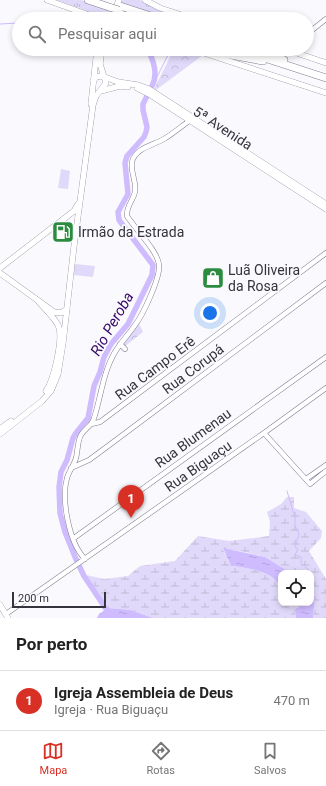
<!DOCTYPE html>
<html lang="pt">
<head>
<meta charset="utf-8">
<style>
	body { margin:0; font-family:Roboto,sans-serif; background:#f2f2f2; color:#222 }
	.controls { position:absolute; right:12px; bottom:12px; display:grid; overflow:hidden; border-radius:8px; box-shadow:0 2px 6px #0003 }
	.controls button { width:36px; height:36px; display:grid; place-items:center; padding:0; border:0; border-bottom:1px solid #e0e0e0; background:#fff; color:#222; font:20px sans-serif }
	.scale { position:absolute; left:12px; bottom:10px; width:94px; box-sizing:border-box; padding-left:4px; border:2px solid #35333b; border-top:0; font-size:11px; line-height:14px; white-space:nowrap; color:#35333b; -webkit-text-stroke:3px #faf9fd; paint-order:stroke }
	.you { position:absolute; left:210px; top:313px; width:14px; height:14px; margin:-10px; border:3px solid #fff; border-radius:50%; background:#1a73e8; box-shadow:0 0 0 6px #1a73e833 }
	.badge { display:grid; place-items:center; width:26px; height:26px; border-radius:50%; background:#d93025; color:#fff; font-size:13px; font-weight:700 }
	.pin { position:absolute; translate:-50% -33px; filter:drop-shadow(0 1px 2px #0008) }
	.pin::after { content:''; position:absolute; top:21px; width:14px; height:12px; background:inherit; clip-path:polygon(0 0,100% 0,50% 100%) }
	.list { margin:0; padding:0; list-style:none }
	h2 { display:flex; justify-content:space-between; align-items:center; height:52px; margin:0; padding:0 16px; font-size:17px }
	h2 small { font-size:13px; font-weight:400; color:#767676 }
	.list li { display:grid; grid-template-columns:26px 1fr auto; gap:12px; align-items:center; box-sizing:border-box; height:60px; padding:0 16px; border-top:1px solid #e0e0e0 }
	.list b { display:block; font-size:15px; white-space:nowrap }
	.list p { margin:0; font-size:13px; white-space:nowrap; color:#767676 }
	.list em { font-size:13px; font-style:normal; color:#767676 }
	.icon { flex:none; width:22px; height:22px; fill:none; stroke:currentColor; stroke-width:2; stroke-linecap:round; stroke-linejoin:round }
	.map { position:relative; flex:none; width:326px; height:618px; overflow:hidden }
	.search { position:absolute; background:#fff; box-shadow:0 2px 6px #0003; left:12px; right:12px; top:12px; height:44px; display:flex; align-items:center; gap:10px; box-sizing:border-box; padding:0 14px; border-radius:22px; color:#767676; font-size:15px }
	.sheet { height:112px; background:#fff }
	nav { display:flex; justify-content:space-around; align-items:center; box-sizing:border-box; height:56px; border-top:1px solid #e0e0e0; background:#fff; font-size:11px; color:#767676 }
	nav a { display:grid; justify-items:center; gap:2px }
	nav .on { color:#d93025 }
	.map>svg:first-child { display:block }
</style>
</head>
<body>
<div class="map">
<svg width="326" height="618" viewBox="0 0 326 618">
	<defs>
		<pattern id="grass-tufts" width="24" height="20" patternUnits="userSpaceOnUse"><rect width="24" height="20" fill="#e1d9f9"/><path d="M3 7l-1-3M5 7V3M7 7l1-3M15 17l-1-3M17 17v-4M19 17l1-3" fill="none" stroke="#c2bbd6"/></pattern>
		<pattern id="wetland-marsh" width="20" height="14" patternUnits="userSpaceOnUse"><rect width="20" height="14" fill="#e1d9f9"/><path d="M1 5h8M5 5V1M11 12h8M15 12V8" fill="none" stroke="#c2bbd6"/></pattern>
		<pattern id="park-crowns" width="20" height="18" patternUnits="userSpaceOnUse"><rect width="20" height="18" fill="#e1d9f9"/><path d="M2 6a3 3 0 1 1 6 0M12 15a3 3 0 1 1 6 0" fill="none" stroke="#c2bbd6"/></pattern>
		<pattern id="water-ripples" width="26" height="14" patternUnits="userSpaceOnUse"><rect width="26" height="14" fill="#cfbcff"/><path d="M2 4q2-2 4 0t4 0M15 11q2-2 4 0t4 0" fill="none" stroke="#b2a2db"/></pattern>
	</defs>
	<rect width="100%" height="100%" fill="#faf9fd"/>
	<!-- grass -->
	<path fill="url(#grass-tufts)" d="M 56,0 L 81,0 L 111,10 L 108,19 L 107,19 L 91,14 L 85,10 Z
		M 121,0 L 140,0 L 189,19 L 172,19 L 120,2 Z"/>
	<!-- wetland -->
	<path fill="url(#wetland-marsh)" d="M 287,497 L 294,497 L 294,508 L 306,512 L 322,531 L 321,538 L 309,551 L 326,579 L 326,618 L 313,618 L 315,597 L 311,592 L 311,573 L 291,573 L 265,557 L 245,552 L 223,549 L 231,566 C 244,567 261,570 272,577 C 275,580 278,583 281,586 L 281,603 L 296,603 L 299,607 L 295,609 L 296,618 L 153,618 L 131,610 L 108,608 L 106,602 L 101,602 L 86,575 L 104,579 L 128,576 L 140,566 L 175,561 L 198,536 L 229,541 L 269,536 L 270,522 L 267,512 L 281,504 Z"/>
	<!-- park -->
	<path fill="url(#park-crowns)" d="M 174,49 L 185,49 L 203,55 L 156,90 L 154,89 Z
		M 139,324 L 143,332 L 124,347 L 122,345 Z"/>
	<!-- pitch -->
	<path fill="#e1d9f9" d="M 61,169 L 70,171 L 68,189 L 58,188 Z
		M 75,264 L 95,266 L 93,277 L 73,275 Z"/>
	<!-- water -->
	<path fill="url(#water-ripples)" d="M 223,548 L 265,557 L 291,573 L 281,573 L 281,586 C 278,583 275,580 272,577 C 261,570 244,567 231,566 Z
		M 311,592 L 315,597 L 313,618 L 296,618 L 295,609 L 299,607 L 296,603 L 311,603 Z
		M 108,608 L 131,610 L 153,618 L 97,618 L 99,614 Z"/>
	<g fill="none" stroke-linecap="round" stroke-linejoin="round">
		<!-- stream -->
		<path stroke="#cfbcff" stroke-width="1" d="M 0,24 L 19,23
			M 156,79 L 171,49
			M 287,491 L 295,518 L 295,526 L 299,534 L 295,547 L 298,549 L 295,555 L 301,557 L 301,563 L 308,569 L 306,573"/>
		<!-- river -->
		<path stroke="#cfbcff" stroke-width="5.5" d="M 147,49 C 154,60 158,75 152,86
			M 110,615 L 84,576 L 75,557 L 65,532 L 60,513 L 59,487 L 61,472 L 67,460 L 73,438 L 76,433 L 88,418 L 94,386 L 100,372 L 104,357 L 111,344 L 128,324 L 152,275 L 153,265 L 119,220 L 118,212 L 128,194 L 125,163 L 127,156 L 144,137 L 146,132 L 147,127 L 143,110 L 143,104 L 147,96"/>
		<!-- tertiary casing -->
		<g stroke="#807c8d" stroke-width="5.5">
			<path id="tertiary" d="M 307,34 L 326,19
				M 120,344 L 125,349
				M 91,424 L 100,422 L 326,253
				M 264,433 L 310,484 L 326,471
				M 71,468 L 89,460 L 108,446 L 326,283
				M 306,479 L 326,465
				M 74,538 L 326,357
				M 85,559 C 69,543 61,499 67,478 C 69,471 74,465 76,458 C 78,451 77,442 81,435 C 85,428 92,426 94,418 C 101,397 103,372 115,352 C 121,342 129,334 135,325 C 143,315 160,278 159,266 C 159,252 135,229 127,216 C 126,206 133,201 135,192 C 137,182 130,172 132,162 C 135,148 154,145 164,139 C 174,133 183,125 192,119
				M 6,614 L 264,433 L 326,388"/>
		</g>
		<!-- primary casing -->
		<g stroke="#807c8d" stroke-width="6">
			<path id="primary" d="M 47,0 L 100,19
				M 145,0 L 160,8 L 194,19
				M 111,19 L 119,0
				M 192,49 L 326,93
				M 285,49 L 326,63
				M 93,81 L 96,77 L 102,76 L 118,82 L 138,85 L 149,89 L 326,204
				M 137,88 L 149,94 L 326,209
				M 101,91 L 120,86 L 128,87
				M 91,104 L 97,49
				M 0,268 L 74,211 L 78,204
				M 0,273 L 54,312 L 61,313 L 67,309
				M 38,301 C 44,308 53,316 58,325 C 64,337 54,380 46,391
				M 0,429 L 11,421
				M 0,434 L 42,401 L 51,391 L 58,374 L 63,343 L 74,246 L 93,105 L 96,96 L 106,83 L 100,64 L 102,49
				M 0,605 L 8,618"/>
		</g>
		<!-- motorway casing -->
		<g stroke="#807c8d" stroke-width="8">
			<path id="motorway" d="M 88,0 L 112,8
				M 120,6 L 160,19
				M 198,49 L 263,61
				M 237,49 L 326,78
				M 260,49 L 284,60"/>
		</g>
		<!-- tertiary -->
		<use href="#tertiary" stroke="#fff" stroke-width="4.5"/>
		<!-- primary -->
		<use href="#primary" stroke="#fff" stroke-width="5.5"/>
		<!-- motorway -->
		<use href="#motorway" stroke="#fff" stroke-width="7"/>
		<!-- motorway-bridge casing -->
		<g stroke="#807c8d" stroke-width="8" stroke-linecap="butt">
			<path id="motorway-bridge" d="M 112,8 L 119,10"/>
		</g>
		<!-- motorway-bridge -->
		<use href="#motorway-bridge" stroke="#fff" stroke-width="7"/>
	</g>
	<!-- icons -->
	<defs>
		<g id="fuel-square" transform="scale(1.15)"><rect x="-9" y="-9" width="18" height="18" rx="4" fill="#2b8c40" stroke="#faf9fd"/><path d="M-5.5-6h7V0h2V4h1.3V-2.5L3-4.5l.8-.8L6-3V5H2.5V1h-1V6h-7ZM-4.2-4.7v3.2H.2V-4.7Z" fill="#fff"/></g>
		<g id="shop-square" transform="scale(1.15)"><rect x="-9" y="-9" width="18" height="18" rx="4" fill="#2b8c40" stroke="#faf9fd"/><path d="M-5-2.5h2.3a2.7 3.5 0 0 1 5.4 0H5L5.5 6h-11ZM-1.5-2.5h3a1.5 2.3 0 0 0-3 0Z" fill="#fff"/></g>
	</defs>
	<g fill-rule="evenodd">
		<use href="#fuel-square" x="63" y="232"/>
		<use href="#shop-square" x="213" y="278"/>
	</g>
	<g text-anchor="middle" stroke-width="3.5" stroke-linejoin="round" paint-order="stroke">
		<!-- street labels -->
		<g font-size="14" fill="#35333b" stroke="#faf9fd">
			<text transform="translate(223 128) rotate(33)" y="5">5ª Avenida</text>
			<text transform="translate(155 368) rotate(-37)" y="5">Rua Campo Erê</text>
			<text transform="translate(193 369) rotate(-37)" y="5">Rua Corupá</text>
			<text transform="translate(193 438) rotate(-36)" y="5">Rua Blumenau</text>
			<text transform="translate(198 466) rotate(-35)" y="5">Rua Biguaçu</text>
		</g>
		<!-- poi labels -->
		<g font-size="14" fill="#35333b" stroke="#faf9fd" text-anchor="start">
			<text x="78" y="237">Irmão da Estrada</text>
			<text x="228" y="275">Luã Oliveira<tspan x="228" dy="16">da Rosa</tspan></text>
		</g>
		<!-- water labels -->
		<g font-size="15" font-style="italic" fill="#37086a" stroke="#faf9fd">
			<text transform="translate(112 324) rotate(-60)" y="5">Rio Peroba</text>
		</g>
	</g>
</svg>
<div class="controls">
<button><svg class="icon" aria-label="locate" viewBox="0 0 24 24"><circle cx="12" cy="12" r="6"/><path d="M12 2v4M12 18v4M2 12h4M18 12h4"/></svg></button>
</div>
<div class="scale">200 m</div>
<div class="you"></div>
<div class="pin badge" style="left:131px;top:518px">1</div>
<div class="search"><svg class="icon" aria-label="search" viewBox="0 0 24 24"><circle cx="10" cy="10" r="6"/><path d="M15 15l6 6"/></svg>Pesquisar aqui</div>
</div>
<section class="sheet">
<h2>Por perto<small></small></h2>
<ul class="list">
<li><span class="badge">1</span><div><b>Igreja Assembleia de Deus</b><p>Igreja · Rua Biguaçu</p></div><em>470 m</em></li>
</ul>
</section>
<nav>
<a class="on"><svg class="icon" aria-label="map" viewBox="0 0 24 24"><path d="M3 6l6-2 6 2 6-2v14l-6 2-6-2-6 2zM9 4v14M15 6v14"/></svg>Mapa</a>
<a><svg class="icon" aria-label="directions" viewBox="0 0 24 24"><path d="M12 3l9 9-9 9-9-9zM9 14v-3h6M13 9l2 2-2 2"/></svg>Rotas</a>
<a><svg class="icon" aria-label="saved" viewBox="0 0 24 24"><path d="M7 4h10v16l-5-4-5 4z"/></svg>Salvos</a>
</nav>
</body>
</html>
